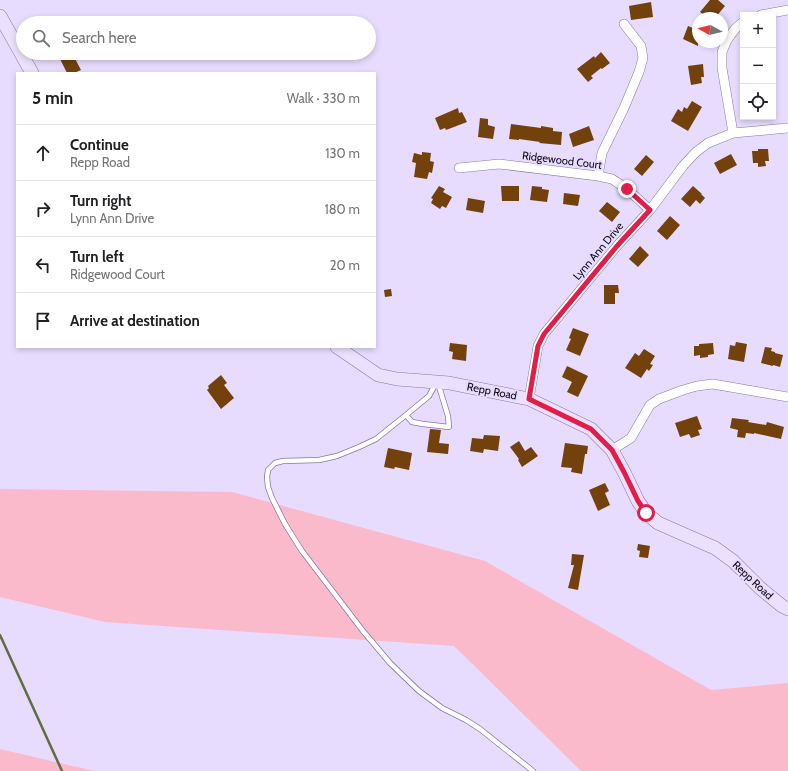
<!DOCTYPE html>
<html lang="en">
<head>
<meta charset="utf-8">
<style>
	body { margin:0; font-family:Cabin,sans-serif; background:#f2f2f2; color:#202124 }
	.controls { position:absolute; right:12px; top:12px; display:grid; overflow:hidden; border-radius:0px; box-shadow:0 2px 6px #0003 }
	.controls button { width:36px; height:36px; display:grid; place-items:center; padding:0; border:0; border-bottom:1px solid #e0e0e0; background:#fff; color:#202124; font:20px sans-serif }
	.compass { position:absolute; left:692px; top:12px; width:36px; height:36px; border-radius:50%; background:#fff; box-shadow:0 2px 6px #0003; rotate:278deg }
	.stop { position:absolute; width:12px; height:12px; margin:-9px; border:3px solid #e11d48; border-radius:50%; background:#fff }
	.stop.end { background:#e11d48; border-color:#fff; box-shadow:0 1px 4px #0008 }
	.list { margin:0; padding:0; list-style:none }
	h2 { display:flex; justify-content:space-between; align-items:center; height:52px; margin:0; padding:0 16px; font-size:17px }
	h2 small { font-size:13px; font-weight:400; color:#757577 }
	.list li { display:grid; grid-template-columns:26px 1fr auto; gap:12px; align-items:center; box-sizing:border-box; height:56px; padding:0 16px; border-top:1px solid #e0e0e0 }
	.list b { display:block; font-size:15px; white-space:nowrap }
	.list p { margin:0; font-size:13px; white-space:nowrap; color:#757577 }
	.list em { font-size:13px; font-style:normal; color:#757577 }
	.icon { flex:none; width:22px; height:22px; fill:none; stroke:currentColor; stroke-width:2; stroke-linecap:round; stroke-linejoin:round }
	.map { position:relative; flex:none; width:788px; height:771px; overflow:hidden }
	.search { position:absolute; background:#fff; box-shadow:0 2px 6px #0003; left:16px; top:16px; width:360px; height:44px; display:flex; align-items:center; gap:10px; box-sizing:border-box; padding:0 14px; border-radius:22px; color:#757577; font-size:15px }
	.panel { position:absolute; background:#fff; box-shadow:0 2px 6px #0003; left:16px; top:72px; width:360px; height:276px; border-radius:0px }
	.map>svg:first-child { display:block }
</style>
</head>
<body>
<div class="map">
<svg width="788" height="771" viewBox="0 0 788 771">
	<rect width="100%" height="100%" fill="#e7dcfe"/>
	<!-- green -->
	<path fill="#fbbacc" d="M 0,489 L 232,492 L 485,561 L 711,690 L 788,683 L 788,771 L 581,771 L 454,646 L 105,622 L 0,597 Z
		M 0,749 L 94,771 L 0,771 Z"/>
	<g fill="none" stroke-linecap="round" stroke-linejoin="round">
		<!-- stream -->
		<path stroke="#616c41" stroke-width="2.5" d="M 0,635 L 62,771"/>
	</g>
	<!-- building -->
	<path fill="#73410c" d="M 710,0 L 718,0 L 725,6 L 715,18 L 708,18 L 700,12 Z
		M 651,2 L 653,17 L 631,20 L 629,6 Z
		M 688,26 L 698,30 L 698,46 L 683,39 Z
		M 601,52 L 610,63 L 602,69 L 601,68 L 591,76 L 593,78 L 588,82 L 577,69 L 594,56 L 595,58 Z
		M 57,53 L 72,53 L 81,70 L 74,73 L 67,73 Z
		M 703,64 L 704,77 L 701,77 L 702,83 L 691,85 L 688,66 Z
		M 692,101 L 702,107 L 688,131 L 671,121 L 678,109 L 682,112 L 684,107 L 687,109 Z
		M 458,108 L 459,113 L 462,112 L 467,122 L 446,130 L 445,128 L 440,130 L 435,118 Z
		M 480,118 L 488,119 L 488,125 L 495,127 L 493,139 L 478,137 Z
		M 511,124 L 541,128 L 541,126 L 553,128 L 553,131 L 562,132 L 561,145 L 539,143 L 540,142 L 519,139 L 519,140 L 509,139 Z
		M 589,126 L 594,140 L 573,147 L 569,134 Z
		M 758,149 L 768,149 L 769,161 L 765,161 L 766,166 L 758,167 L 758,163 L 753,163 L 752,151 L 758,151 Z
		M 422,152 L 431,153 L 430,161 L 434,162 L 432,173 L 429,172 L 427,179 L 414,177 L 416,163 L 412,162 L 414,153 L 422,155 Z
		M 731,154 L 737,165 L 720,174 L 714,163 Z
		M 646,155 L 654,162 L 642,176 L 634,169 Z
		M 439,186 L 445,189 L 443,192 L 452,197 L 446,208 L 442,206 L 440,209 L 431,203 L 433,199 L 431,198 Z
		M 501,186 L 519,186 L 519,201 L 502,201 Z
		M 532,186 L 542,187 L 542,189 L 549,190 L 547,202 L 530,200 Z
		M 693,186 L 702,194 L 701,194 L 705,198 L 700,204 L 696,200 L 690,207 L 681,199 Z
		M 564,193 L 580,195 L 578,206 L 563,204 Z
		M 468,198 L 485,201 L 483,213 L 466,210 Z
		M 607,202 L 620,212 L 612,222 L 599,211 Z
		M 670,216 L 680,225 L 667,240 L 657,231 Z
		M 640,246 L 649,255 L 638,267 L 629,259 Z
		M 604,285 L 618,285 L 619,293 L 615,293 L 615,304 L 604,304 Z
		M 391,289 L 392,296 L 385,297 L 384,290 Z
		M 573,328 L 589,334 L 580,356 L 566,350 L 571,339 L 569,338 Z
		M 736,342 L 747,344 L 744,362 L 728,359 L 730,345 L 735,346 Z
		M 450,343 L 467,345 L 466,361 L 452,359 L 453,352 L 449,351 Z
		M 713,343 L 714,354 L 708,355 L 708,357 L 700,358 L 700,355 L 694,356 L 694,346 L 699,346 L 699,344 Z
		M 765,347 L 772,348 L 771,351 L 775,352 L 775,353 L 783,355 L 780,367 L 773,365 L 773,366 L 761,363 Z
		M 644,349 L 655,356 L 650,364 L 653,365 L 649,371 L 647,369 L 641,378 L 625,368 L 635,353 L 639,356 Z
		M 567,366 L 588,376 L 578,397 L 567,392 L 572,382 L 562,377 Z
		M 221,375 L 227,383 L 224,385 L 234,398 L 221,409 L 207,390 L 209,388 L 208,386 Z
		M 697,416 L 702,429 L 698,430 L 700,435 L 691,438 L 689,434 L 680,437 L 675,423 Z
		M 732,418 L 749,420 L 748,422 L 766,425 L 767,422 L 784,427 L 781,439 L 754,433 L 754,434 L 746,433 L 745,438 L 737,437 L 738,430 L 730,428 Z
		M 430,429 L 441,430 L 439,443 L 449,444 L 448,454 L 427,452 Z
		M 484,435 L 500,436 L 498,451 L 484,449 L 483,453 L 470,451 L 472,438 L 483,439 Z
		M 519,441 L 525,451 L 531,447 L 538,456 L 522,467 L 518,460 L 519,459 L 510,447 Z
		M 565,443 L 588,446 L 587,454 L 585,454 L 582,474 L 571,472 L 572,468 L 561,467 Z
		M 388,448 L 412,453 L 409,470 L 395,467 L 394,469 L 384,467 Z
		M 605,483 L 609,491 L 605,493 L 610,505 L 598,511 L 589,490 Z
		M 638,544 L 650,546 L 648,558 L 639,557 L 640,551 L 637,550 Z
		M 572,554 L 584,555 L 578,590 L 568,588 L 574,565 L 571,565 Z"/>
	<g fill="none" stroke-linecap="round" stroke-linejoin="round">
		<!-- lane casing -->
		<g stroke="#8679a0" stroke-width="6">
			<path id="lane" d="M 436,383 L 429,396 L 406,415 L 376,439 L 359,447 L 337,456 L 319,460 L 283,461 L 275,463 L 268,470 L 267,477 L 268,487 L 272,498 L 285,524 L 302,551 L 363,631 L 390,663 L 419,691 L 442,708 L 466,720 L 480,729 L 533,771
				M 406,415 L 412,422 L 423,424 L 449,427 L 448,416 L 438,383"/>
		</g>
		<!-- street casing -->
		<g stroke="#8679a0" stroke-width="10">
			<path id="street" d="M 761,15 L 788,10
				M 733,133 L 722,68 L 722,52 L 727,40 L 735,29 L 743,22
				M 459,168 L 499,164 L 598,176 L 612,179 L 627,189 L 650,210
				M 598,176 L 602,153 L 624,108 L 639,72 L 643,58 L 641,46 L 624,24
				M 529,399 L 538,346 L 544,334 L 617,246 L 650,210 L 683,166 L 696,152 L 708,143 L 733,133 L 788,128
				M 612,450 L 631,438 L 650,405 L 659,399 L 683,390 L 697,386 L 713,384 L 788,397"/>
		</g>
		<!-- secondary casing -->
		<g stroke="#8679a0" stroke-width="14">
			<path id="secondary" d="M 0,16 L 32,73
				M 337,347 L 378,375 L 397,379 L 449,383 L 529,399 L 591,429 L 612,450 L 624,472 L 638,501 L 646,513 L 658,523 L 715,548 L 733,561 L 760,588 L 782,606 L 788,609"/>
		</g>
		<!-- lane -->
		<use href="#lane" stroke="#fff" stroke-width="4.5"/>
		<!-- street -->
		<use href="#street" stroke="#fff" stroke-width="9"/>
		<!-- secondary -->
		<use href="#secondary" stroke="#ece1fd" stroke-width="13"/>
	</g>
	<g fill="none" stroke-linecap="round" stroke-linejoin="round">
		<!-- route -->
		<path stroke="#e11d48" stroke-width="5" d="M 627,189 L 650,210 L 617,246 L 544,334 L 538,346 L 529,399 L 591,429 L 612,450 L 624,472 L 638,501 L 646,513"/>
	</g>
	<g text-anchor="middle" stroke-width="4" stroke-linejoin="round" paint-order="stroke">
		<!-- street labels -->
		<g font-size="11" fill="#0e0916" stroke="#e7dcfe">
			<text transform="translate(562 160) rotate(7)" y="4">Ridgewood Court</text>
			<text transform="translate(598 251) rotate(-50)" y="4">Lynn Ann Drive</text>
			<text transform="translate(492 391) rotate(11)" y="4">Repp Road</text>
			<text transform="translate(753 580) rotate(43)" y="4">Repp Road</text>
		</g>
	</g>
</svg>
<div class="controls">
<button>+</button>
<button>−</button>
<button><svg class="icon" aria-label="locate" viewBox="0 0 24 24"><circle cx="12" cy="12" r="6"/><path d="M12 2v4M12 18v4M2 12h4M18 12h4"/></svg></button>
</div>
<svg class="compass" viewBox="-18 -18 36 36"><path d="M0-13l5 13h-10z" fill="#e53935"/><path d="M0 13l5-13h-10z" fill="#757577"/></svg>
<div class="stop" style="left:646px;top:513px"></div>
<div class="stop end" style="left:627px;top:189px"></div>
<div class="search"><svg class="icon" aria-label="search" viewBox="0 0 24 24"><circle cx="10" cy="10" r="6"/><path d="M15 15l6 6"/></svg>Search here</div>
<section class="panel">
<h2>5 min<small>Walk · 330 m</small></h2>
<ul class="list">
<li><svg class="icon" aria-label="ahead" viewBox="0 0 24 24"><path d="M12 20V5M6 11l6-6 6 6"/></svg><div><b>Continue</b><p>Repp Road</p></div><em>130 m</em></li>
<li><svg class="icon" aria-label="right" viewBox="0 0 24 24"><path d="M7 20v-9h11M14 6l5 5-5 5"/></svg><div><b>Turn right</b><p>Lynn Ann Drive</p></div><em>180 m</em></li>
<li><svg class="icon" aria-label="left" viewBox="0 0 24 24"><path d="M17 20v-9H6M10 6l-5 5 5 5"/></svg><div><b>Turn left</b><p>Ridgewood Court</p></div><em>20 m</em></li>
<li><svg class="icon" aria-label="arrive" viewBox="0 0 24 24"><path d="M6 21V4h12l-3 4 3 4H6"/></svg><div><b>Arrive at destination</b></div></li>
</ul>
</section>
</div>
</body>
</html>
